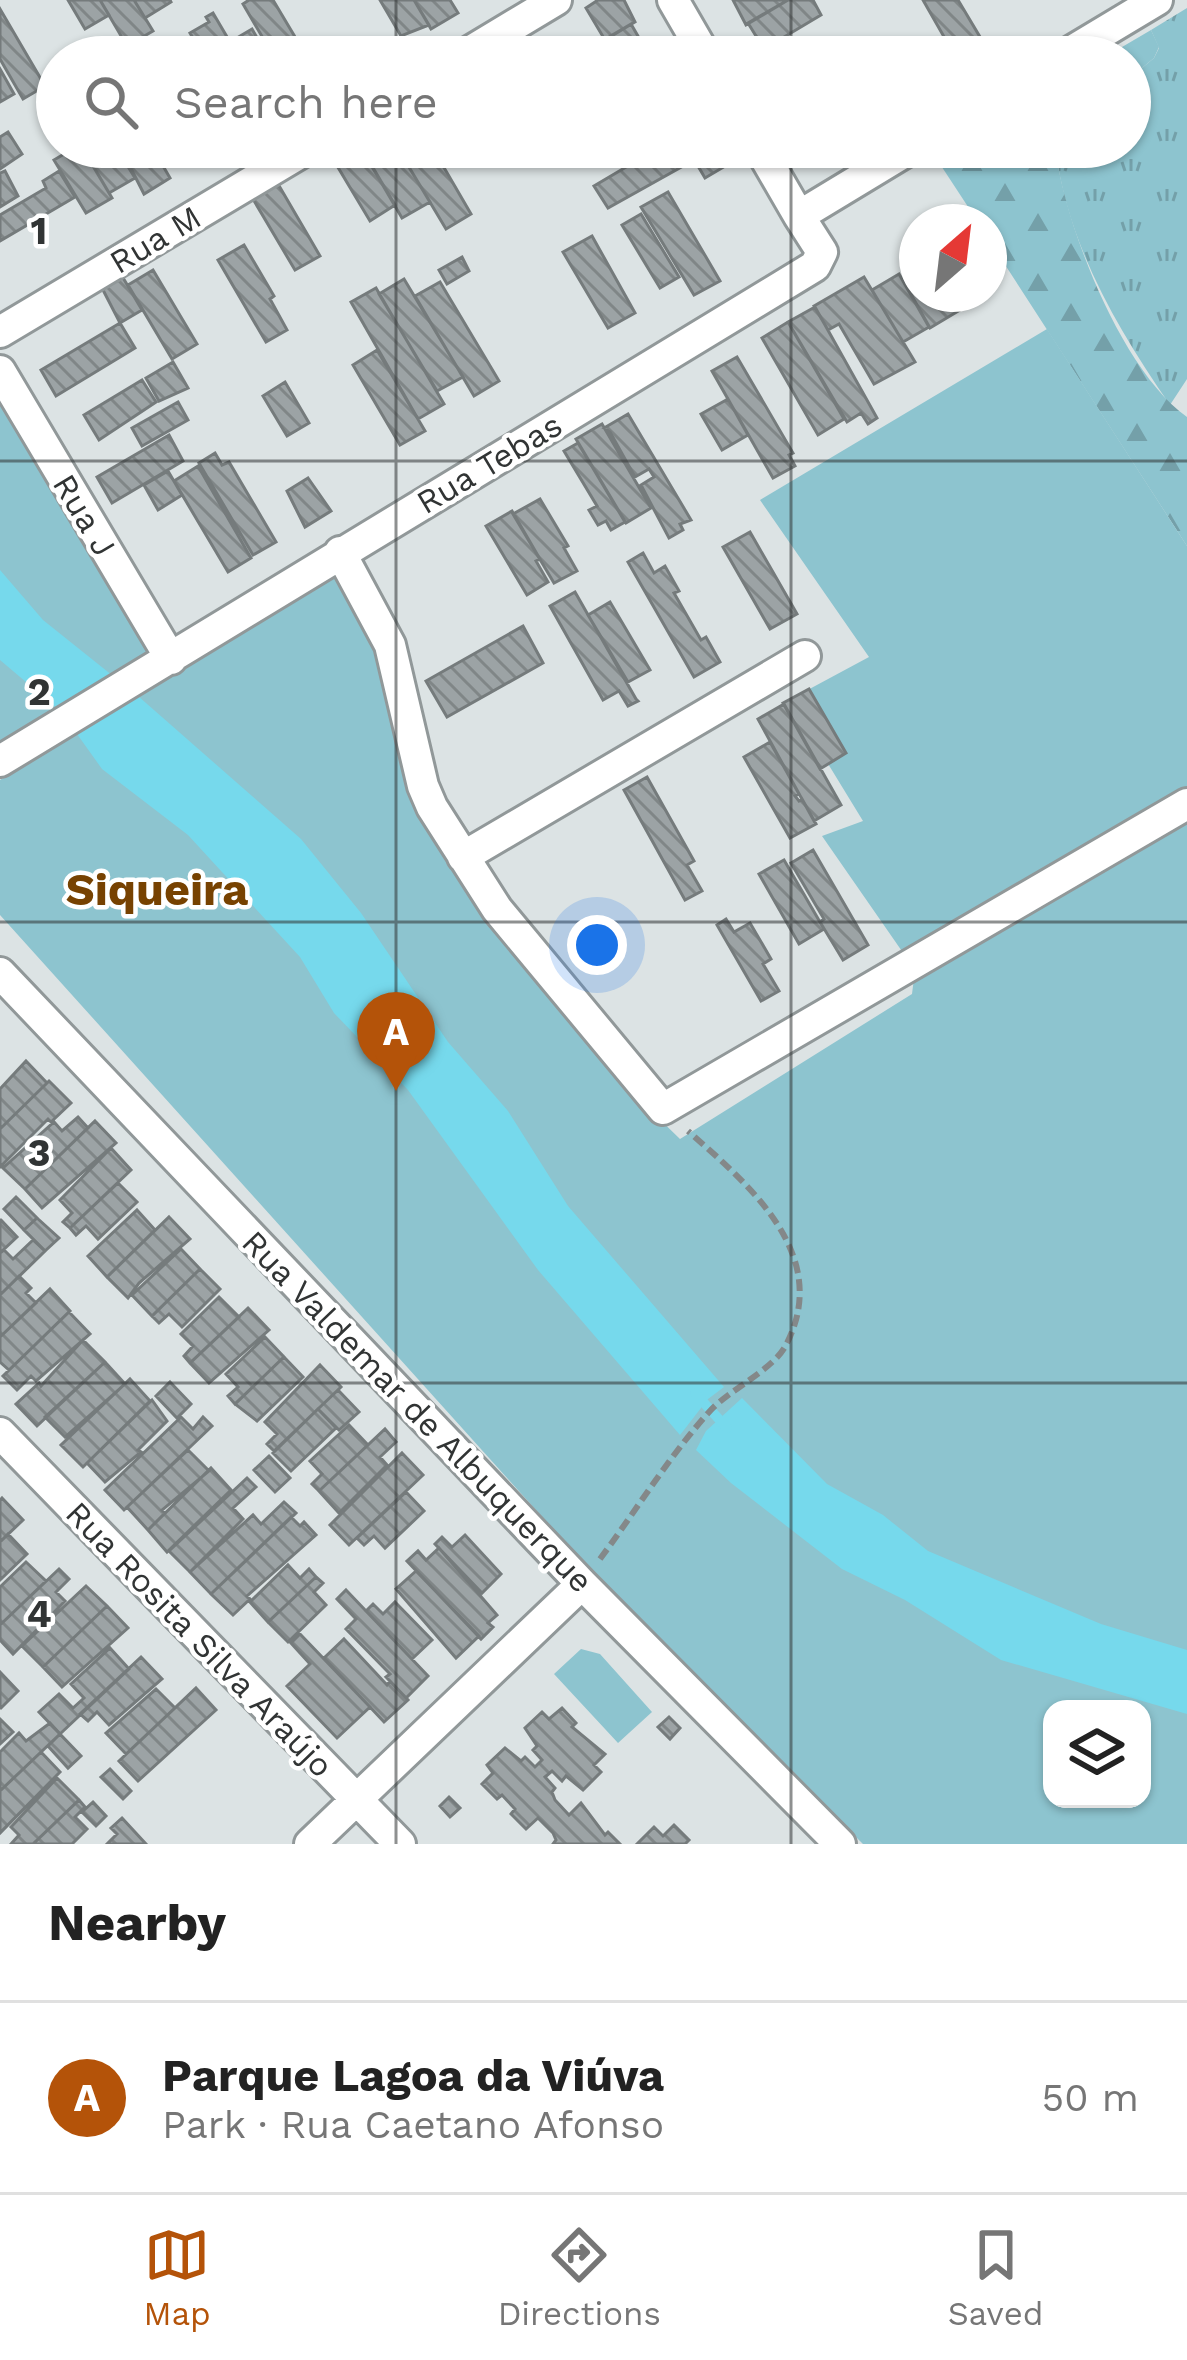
<!DOCTYPE html>
<html lang="en">
<head>
<meta charset="utf-8">
<style>
	body { margin:0; font-family:"Work Sans",sans-serif; background:#f2f2f2; color:#222 }
	.controls { position:absolute; right:36px; bottom:36px; display:grid; overflow:hidden; border-radius:24px; box-shadow:0 3px 9px #0004 }
	.controls button { width:108px; height:108px; display:grid; place-items:center; padding:0; border:0; border-bottom:3px solid #e0e0e0; background:#fff; color:#222; font:60px sans-serif }
	.compass { position:absolute; left:899px; top:204px; width:108px; height:108px; border-radius:50%; background:#fff; box-shadow:0 3px 9px #0004; rotate:28deg }
	.you { position:absolute; left:597px; top:945px; width:42px; height:42px; margin:-30px; border:9px solid #fff; border-radius:50%; background:#1a73e8; box-shadow:0 0 0 18px #1a73e833 }
	.badge { display:grid; place-items:center; width:78px; height:78px; border-radius:50%; background:#b45309; color:#fff; font-size:39px; font-weight:700 }
	.pin { position:absolute; translate:-50% -99px; filter:drop-shadow(0 3px 6px #0008) }
	.pin::after { content:''; position:absolute; top:63px; width:42px; height:36px; background:inherit; clip-path:polygon(0 0,100% 0,50% 100%) }
	.list { margin:0; padding:0; list-style:none }
	h2 { display:flex; justify-content:space-between; align-items:center; height:156px; margin:0; padding:0 48px; font-size:51px }
	h2 small { font-size:39px; font-weight:400; color:#767676 }
	.list li { display:grid; grid-template-columns:78px 1fr auto; gap:36px; align-items:center; box-sizing:border-box; height:192px; padding:0 48px; border-top:3px solid #e0e0e0 }
	.list b { display:block; font-size:45px; white-space:nowrap }
	.list p { margin:0; font-size:39px; white-space:nowrap; color:#767676 }
	.list em { font-size:39px; font-style:normal; color:#767676 }
	.icon { flex:none; width:66px; height:66px; fill:none; stroke:currentColor; stroke-width:2; stroke-linecap:round; stroke-linejoin:round }
	.map { position:relative; flex:none; width:1187px; height:1844px; overflow:hidden }
	.search { position:absolute; background:#fff; box-shadow:0 3px 9px #0004; left:36px; right:36px; top:36px; height:132px; display:flex; align-items:center; gap:30px; box-sizing:border-box; padding:0 42px; border-radius:66px; color:#767676; font-size:45px }
	.sheet { height:348px; background:#fff }
	nav { display:flex; justify-content:space-around; align-items:center; box-sizing:border-box; height:168px; border-top:3px solid #e0e0e0; background:#fff; font-size:33px; color:#767676 }
	nav a { display:grid; justify-items:center; gap:6px }
	nav .on { color:#b45309 }
	.map>svg:first-child { display:block }
</style>
</head>
<body>
<div class="map">
<svg width="1187" height="1844" viewBox="0 0 1187 1844">
	<defs>
		<pattern id="grass-tufts" width="24" height="20" patternUnits="userSpaceOnUse" patternTransform="scale(3)"><rect width="24" height="20" fill="#8dc4cf"/><path d="M3 7l-1-3M5 7V3M7 7l1-3M15 17l-1-3M17 17v-4M19 17l1-3" fill="none" stroke="#74a0a9"/></pattern>
		<pattern id="forest-firs" width="22" height="20" patternUnits="userSpaceOnUse" patternTransform="scale(3)"><rect width="22" height="20" fill="#8dc4cf"/><path d="M5 1l3.5 6h-7zM16 11l3.5 6h-7z" fill="#74a0a9"/></pattern>
		<pattern id="building-back-hatch" width="6" height="6" patternUnits="userSpaceOnUse" patternTransform="scale(3)"><rect width="6" height="6" fill="#9ca3a5"/><path d="M-1 5l2 2M0 0l6 6M5-1l2 2" fill="none" stroke="#808687"/></pattern>
	</defs>
	<rect width="100%" height="100%" fill="#dce3e4"/>
	<!-- grass -->
	<path fill="url(#grass-tufts)" d="M 1187,8 L 1187,379 L 1170,405 C 1115,325 1068,245 1055,147 L 1130,147 L 1130,78 L 1154,58 L 1159,48 L 1151,30 Z"/>
	<!-- forest -->
	<path fill="url(#forest-firs)" d="M 1151,30 L 1159,47 L 1154,58 L 1130,78 L 1130,57 L 1105,57 Z
		M 954,147 L 1055,147 C 1065,226 1121,370 1187,417 L 1187,546 L 989,240 L 989,222 L 978,222 L 936,158 Z"/>
	<!-- park -->
	<path fill="#8dc4cf" fill-rule="evenodd" d="M 1047,329 L 1187,546 L 1187,1844 L 863,1844 L 616,1599 L 0,915 L 0,780 L 337,573 L 379,638 L 417,782 L 645,1105 L 680,1139 L 912,994 L 915,970 L 822,836 L 863,821 L 789,700 L 869,657 L 760,500 ZM 1052,1709 L 1142,1709 L 1142,1799 L 1052,1799 Z
		M 0,400 L 153,658 L 0,747 Z
		M 581,1649 L 600,1654 L 652,1712 L 618,1743 L 554,1674 Z"/>
	<!-- water -->
	<path fill="#76d9ec" d="M 0,570 L 43,620 L 113,676 L 59,710 L 0,660 Z
		M 138,696 L 301,839 L 361,913 L 448,1042 L 508,1111 L 568,1206 L 724,1387 L 708,1399 L 680,1435 L 538,1270 L 408,1090 L 334,1013 L 300,957 L 188,835 L 102,769 L 77,734 Z
		M 742,1398 L 827,1484 L 883,1515 L 928,1551 L 1101,1624 L 1187,1650 L 1187,1714 L 1001,1660 L 905,1600 L 842,1569 L 731,1483 L 696,1450 L 706,1431 Z"/>
	<g fill="none" stroke-linecap="round" stroke-linejoin="round">
		<!-- stream -->
		<path stroke="#76d9ec" stroke-width="10" d="M 695,1393 L 727,1428"/>
	</g>
	<!-- building -->
	<path fill="url(#building-back-hatch)" stroke="#757b7c" stroke-width="3" d="M 68,0 L 100,0 L 109,15 L 85,29 Z
		M 100,0 L 134,0 L 153,31 L 127,46 Z
		M 134,0 L 170,0 L 171,2 L 145,18 Z
		M 249,0 L 273,0 L 307,57 L 274,57 L 243,4 Z
		M 380,0 L 414,0 L 429,25 L 401,36 Z
		M 414,0 L 450,0 L 458,13 L 431,29 Z
		M 598,0 L 624,0 L 635,22 L 605,40 L 586,8 Z
		M 733,0 L 788,0 L 746,25 Z
		M 788,0 L 813,0 L 821,15 L 764,49 L 748,23 Z
		M 958,0 L 983,42 L 955,56 L 923,0 Z
		M 0,9 L 45,86 L 23,99 L 0,59 Z
		M 213,13 L 230,42 L 238,57 L 204,57 L 190,33 L 209,22 L 206,17 Z
		M 631,24 L 646,50 L 634,57 L 575,57 Z
		M 252,29 L 268,57 L 238,57 L 230,42 Z
		M 664,40 L 673,57 L 634,57 L 646,50 Z
		M 0,69 L 14,94 L 0,102 Z
		M 8,132 L 22,154 L 0,169 L 0,137 Z
		M 76,147 L 82,147 L 112,198 L 86,213 L 54,160 Z
		M 101,147 L 116,147 L 135,178 L 109,193 L 87,156 Z
		M 120,147 L 152,147 L 170,178 L 144,194 Z
		M 397,147 L 432,147 L 471,214 L 446,229 Z
		M 618,147 L 660,147 L 628,165 Z
		M 660,147 L 707,147 L 710,151 L 608,208 L 594,186 Z
		M 362,149 L 395,205 L 370,221 L 336,164 Z
		M 398,149 L 430,202 L 402,218 L 371,165 Z
		M 721,153 L 727,165 L 705,178 L 698,166 Z
		M 5,171 L 18,196 L 0,207 L 0,173 Z
		M 59,171 L 75,197 L 0,241 L 0,215 L 46,188 L 43,181 Z
		M 278,184 L 320,256 L 295,270 L 253,199 Z
		M 668,192 L 720,281 L 694,295 L 641,207 Z
		M 641,214 L 679,277 L 660,288 L 622,225 Z
		M 592,236 L 635,313 L 608,328 L 563,252 Z
		M 244,245 L 274,296 L 270,299 L 287,330 L 266,342 L 218,260 Z
		M 462,257 L 469,271 L 447,284 L 439,270 Z
		M 153,270 L 197,344 L 172,359 L 128,285 Z
		M 899,274 L 929,327 L 903,342 L 872,290 Z
		M 122,276 L 142,310 L 120,323 L 102,288 Z
		M 864,277 L 915,362 L 874,384 L 839,324 L 828,330 L 814,306 Z
		M 404,279 L 463,377 L 437,391 L 379,294 Z
		M 440,282 L 499,381 L 474,396 L 415,296 Z
		M 917,283 L 917,294 L 964,294 L 970,304 L 930,328 L 908,289 Z
		M 376,288 L 444,404 L 418,419 L 351,302 Z
		M 815,307 L 877,418 L 868,424 L 861,413 L 847,422 L 788,322 Z
		M 788,322 L 844,419 L 818,435 L 762,338 Z
		M 120,323 L 135,348 L 56,396 L 41,370 Z
		M 377,350 L 425,431 L 400,445 L 353,365 Z
		M 737,357 L 793,453 L 789,455 L 795,466 L 773,478 L 712,371 Z
		M 173,362 L 188,388 L 159,401 L 146,378 Z
		M 142,380 L 156,402 L 99,440 L 84,415 Z
		M 285,382 L 309,423 L 287,436 L 263,396 Z
		M 728,399 L 748,435 L 722,450 L 701,414 Z
		M 178,402 L 188,420 L 142,446 L 132,428 Z
		M 628,414 L 691,520 L 680,524 L 683,530 L 669,538 L 641,485 L 654,477 L 649,469 L 635,477 L 610,432 L 604,428 Z
		M 602,424 L 651,508 L 626,523 L 576,439 Z
		M 169,435 L 183,461 L 112,503 L 97,477 Z
		M 578,443 L 625,522 L 611,530 L 606,521 L 598,525 L 589,510 L 597,506 L 564,451 Z
		M 215,453 L 222,465 L 229,462 L 276,542 L 253,555 L 199,463 Z
		M 198,466 L 251,558 L 228,572 L 174,481 Z
		M 168,471 L 182,495 L 158,510 L 144,485 Z
		M 308,478 L 331,511 L 305,527 L 287,491 Z
		M 540,499 L 568,546 L 564,548 L 577,571 L 554,583 L 513,514 Z
		M 512,511 L 540,559 L 536,561 L 548,582 L 527,595 L 486,526 Z
		M 750,532 L 797,614 L 770,629 L 723,547 Z
		M 643,553 L 654,573 L 665,566 L 679,591 L 674,593 L 701,640 L 706,637 L 720,662 L 694,677 L 628,562 Z
		M 575,592 L 636,699 L 638,701 L 628,706 L 619,691 L 603,700 L 550,606 Z
		M 610,602 L 650,670 L 628,682 L 588,615 Z
		M 523,626 L 543,663 L 447,717 L 426,681 Z
		M 809,689 L 846,753 L 820,769 L 783,703 Z
		M 784,704 L 841,805 L 814,821 L 758,719 Z
		M 770,742 L 799,794 L 795,796 L 799,801 L 802,799 L 816,824 L 790,838 L 744,757 Z
		M 647,777 L 694,861 L 687,865 L 702,891 L 685,900 L 624,790 Z
		M 813,850 L 868,945 L 843,960 L 820,922 L 824,919 L 791,863 Z
		M 784,860 L 824,929 L 799,944 L 759,874 Z
		M 726,919 L 734,932 L 750,923 L 771,959 L 763,964 L 779,991 L 761,1001 L 717,925 Z
		M 26,1061 L 47,1083 L 0,1129 L 0,1089 Z
		M 49,1081 L 71,1103 L 51,1122 L 48,1119 L 0,1167 L 0,1129 Z
		M 78,1117 L 88,1128 L 25,1189 L 3,1168 L 54,1122 L 62,1131 Z
		M 95,1121 L 116,1143 L 42,1208 L 25,1189 Z
		M 111,1148 L 131,1170 L 70,1228 L 63,1222 L 72,1213 L 60,1200 Z
		M 118,1183 L 137,1202 L 98,1239 L 86,1226 L 76,1235 L 70,1228 Z
		M 16,1197 L 37,1218 L 24,1230 L 4,1209 Z
		M 137,1210 L 155,1230 L 107,1277 L 88,1256 Z
		M 169,1217 L 190,1239 L 139,1283 L 128,1298 L 107,1277 Z
		M 37,1218 L 59,1238 L 45,1251 L 24,1230 Z
		M 1,1220 L 17,1237 L 0,1253 L 0,1220 Z
		M 33,1240 L 45,1251 L 0,1295 L 0,1253 L 4,1250 L 13,1259 Z
		M 181,1249 L 200,1269 L 152,1316 L 132,1295 Z
		M 200,1269 L 220,1289 L 182,1327 L 169,1314 L 159,1323 L 152,1316 Z
		M 19,1276 L 31,1288 L 26,1293 L 36,1303 L 0,1337 L 0,1295 Z
		M 50,1289 L 70,1311 L 9,1370 L 0,1362 L 0,1337 Z
		M 219,1297 L 239,1317 L 190,1363 L 184,1356 L 193,1346 L 181,1334 Z
		M 248,1308 L 269,1330 L 209,1383 L 190,1363 Z
		M 69,1312 L 90,1334 L 36,1381 L 31,1376 L 17,1390 L 3,1376 Z
		M 265,1337 L 284,1357 L 235,1404 L 228,1396 L 238,1387 L 226,1374 Z
		M 83,1340 L 105,1362 L 37,1426 L 16,1404 L 39,1383 L 41,1386 Z
		M 284,1357 L 303,1377 L 257,1421 L 235,1404 Z
		M 105,1362 L 125,1384 L 65,1437 L 45,1417 Z
		M 320,1365 L 341,1387 L 274,1451 L 267,1444 L 277,1434 L 265,1422 Z
		M 130,1379 L 150,1401 L 83,1467 L 61,1445 Z
		M 170,1382 L 191,1404 L 177,1418 L 156,1396 Z
		M 338,1390 L 359,1412 L 339,1430 L 318,1409 Z
		M 152,1400 L 167,1421 L 138,1450 L 141,1452 L 105,1482 L 87,1463 Z
		M 318,1409 L 336,1428 L 291,1471 L 273,1453 Z
		M 181,1417 L 193,1429 L 203,1417 L 212,1426 L 124,1510 L 105,1490 Z
		M 349,1425 L 368,1445 L 319,1491 L 312,1484 L 322,1474 L 310,1461 Z
		M 385,1429 L 396,1442 L 380,1457 L 387,1465 L 339,1513 L 319,1491 Z
		M 188,1450 L 209,1471 L 162,1510 L 165,1513 L 148,1530 L 127,1507 Z
		M 402,1453 L 423,1475 L 349,1545 L 330,1525 Z
		M 269,1456 L 290,1478 L 275,1492 L 254,1470 Z
		M 211,1468 L 231,1490 L 167,1552 L 148,1530 Z
		M 247,1478 L 256,1487 L 233,1508 L 243,1519 L 190,1572 L 169,1551 Z
		M 406,1492 L 424,1511 L 385,1548 L 374,1536 L 364,1545 L 357,1538 Z
		M 2,1498 L 23,1520 L 0,1542 L 0,1500 Z
		M 284,1502 L 296,1513 L 211,1594 L 190,1572 L 253,1515 L 261,1524 Z
		M 291,1517 L 300,1526 L 304,1522 L 316,1535 L 247,1596 L 250,1599 L 233,1615 L 211,1594 Z
		M 8,1534 L 27,1554 L 0,1580 L 0,1542 Z
		M 465,1535 L 501,1574 L 482,1593 L 435,1544 L 442,1537 L 452,1547 Z
		M 439,1548 L 497,1615 L 488,1623 L 493,1627 L 481,1639 L 407,1561 L 418,1551 L 426,1560 Z
		M 26,1562 L 46,1581 L 0,1625 L 0,1587 Z
		M 288,1565 L 300,1578 L 309,1569 L 316,1577 L 268,1622 L 250,1602 Z
		M 59,1569 L 69,1579 L 56,1592 L 65,1601 L 13,1654 L 0,1640 L 0,1625 Z
		M 416,1571 L 479,1636 L 456,1658 L 396,1589 Z
		M 316,1577 L 323,1583 L 314,1592 L 326,1605 L 288,1642 L 268,1622 Z
		M 86,1586 L 107,1606 L 43,1667 L 22,1646 Z
		M 346,1590 L 428,1676 L 406,1698 L 386,1677 L 390,1674 L 346,1629 L 356,1619 L 337,1599 Z
		M 395,1602 L 432,1640 L 412,1659 L 366,1611 L 373,1604 L 383,1614 Z
		M 107,1606 L 128,1628 L 62,1687 L 43,1667 Z
		M 300,1634 L 370,1707 L 337,1738 L 287,1686 L 310,1664 L 291,1643 Z
		M 344,1639 L 387,1685 L 390,1681 L 408,1700 L 384,1722 L 324,1658 Z
		M 110,1648 L 129,1669 L 60,1734 L 39,1712 L 59,1694 L 73,1708 L 84,1698 L 71,1684 Z
		M 141,1657 L 162,1679 L 109,1725 L 97,1712 L 88,1721 L 80,1714 Z
		M 0,1672 L 18,1691 L 1,1708 L 0,1707 Z
		M 196,1688 L 216,1710 L 138,1781 L 119,1761 Z
		M 156,1689 L 175,1708 L 126,1754 L 106,1733 Z
		M 562,1708 L 576,1723 L 572,1727 L 605,1754 L 594,1765 L 601,1772 L 583,1790 L 566,1776 L 562,1781 L 552,1771 L 545,1777 L 555,1788 L 552,1792 L 555,1800 L 569,1815 L 581,1803 L 605,1835 L 608,1832 L 620,1844 L 553,1844 L 556,1840 L 553,1833 L 538,1818 L 526,1829 L 511,1814 L 515,1809 L 502,1795 L 497,1799 L 482,1784 L 493,1773 L 487,1765 L 505,1748 L 521,1761 L 525,1757 L 535,1767 L 542,1760 L 533,1750 L 537,1746 L 525,1728 L 542,1712 L 549,1719 Z
		M 669,1717 L 680,1728 L 670,1739 L 658,1727 Z
		M 0,1719 L 13,1732 L 0,1744 Z
		M 50,1723 L 60,1734 L 0,1791 L 0,1752 L 19,1733 L 26,1741 Z
		M 60,1734 L 81,1756 L 68,1768 L 48,1746 Z
		M 41,1752 L 60,1772 L 0,1833 L 0,1791 Z
		M 110,1769 L 131,1791 L 123,1799 L 101,1777 Z
		M 57,1778 L 79,1800 L 33,1844 L 11,1844 L 19,1835 L 11,1827 Z
		M 449,1797 L 460,1808 L 450,1817 L 440,1806 Z
		M 79,1800 L 85,1807 L 75,1817 L 87,1829 L 72,1844 L 33,1844 Z
		M 93,1802 L 106,1816 L 96,1826 L 82,1812 Z
		M 122,1818 L 146,1844 L 107,1844 L 117,1834 L 111,1828 Z
		M 674,1825 L 689,1840 L 685,1844 L 637,1844 L 654,1827 L 663,1836 Z"/>
	<g fill="none" stroke-linecap="round" stroke-linejoin="round">
		<!-- minor casing -->
		<g stroke="#919899" stroke-width="36">
			<path id="minor" d="M 673,0 L 706,57
				M 461,57 L 556,0
				M 1062,57 L 1157,0
				M 759,147 L 799,216
				M 0,332 L 310,147
				M 0,371 L 171,659
				M 340,552 L 390,645 L 423,786 L 432,807 L 497,909 L 663,1109 L 1187,804
				M 0,761 L 815,266 L 822,252 L 799,216 L 913,147
				M 463,857 L 805,656
				M 0,973 L 582,1584 L 840,1844
				M 0,1433 L 400,1844
				M 310,1844 L 582,1584"/>
		</g>
		<!-- path -->
		<path stroke="#848889" stroke-width="6" stroke-dasharray="12 6" stroke-linecap="butt" d="M 600,1559 C 635,1512 670,1455 710,1411 C 729,1390 774,1369 786,1345 C 833,1255 749,1185 688,1131"/>
		<!-- minor -->
		<use href="#minor" stroke="#fff" stroke-width="30"/>
	</g>
	<!-- grid -->
	<path fill="none" stroke="#313434" stroke-width="3" stroke-opacity="0.55" d="M 396,0 L 396,57M 791,0 L 791,57M 396,147 L 396,1844M 791,147 L 791,1844M 0,461 L 1187,461M 0,922 L 1187,922M 0,1383 L 1187,1383"/>
	<g text-anchor="middle" stroke-width="9" stroke-linejoin="round" paint-order="stroke">
		<!-- street labels -->
		<g font-size="33" fill="#313434" stroke="#fff">
			<text transform="translate(155 239) rotate(-31)" y="12">Rua M</text>
			<text transform="translate(489 463) rotate(-31)" y="12">Rua Tebas</text>
			<text transform="translate(85 515) rotate(59)" y="12">Rua J</text>
			<text transform="translate(418 1411) rotate(46)" y="12">Rua Valdemar de Albuquerque</text>
			<text transform="translate(200 1639) rotate(46)" y="12">Rua Rosita Silva Araújo</text>
		</g>
		<!-- district labels -->
		<g font-size="45" font-weight="bold" fill="#774201" stroke="#fff">
			<text x="157" y="905">Siqueira</text>
		</g>
	</g>
	<g font-size="39" text-anchor="middle" font-weight="bold" fill="#313434" stroke="#fff" stroke-width="9" stroke-linejoin="round" paint-order="stroke">
		<text x="39" y="244">1</text>
		<text x="39" y="705">2</text>
		<text x="39" y="1166">3</text>
		<text x="39" y="1627">4</text>
	</g>
</svg>
<div class="controls">
<button><svg class="icon" aria-label="layers" viewBox="0 0 24 24"><path d="M12 4l9 5-9 5-9-5zM3 14l9 5 9-5"/></svg></button>
</div>
<svg class="compass" viewBox="-18 -18 36 36"><path d="M0-13l5 13h-10z" fill="#e53935"/><path d="M0 13l5-13h-10z" fill="#767676"/></svg>
<div class="you"></div>
<div class="pin badge" style="left:396px;top:1091px">A</div>
<div class="search"><svg class="icon" aria-label="search" viewBox="0 0 24 24"><circle cx="10" cy="10" r="6"/><path d="M15 15l6 6"/></svg>Search here</div>
</div>
<section class="sheet">
<h2>Nearby<small></small></h2>
<ul class="list">
<li><span class="badge">A</span><div><b>Parque Lagoa da Viúva</b><p>Park · Rua Caetano Afonso</p></div><em>50 m</em></li>
</ul>
</section>
<nav>
<a class="on"><svg class="icon" aria-label="map" viewBox="0 0 24 24"><path d="M3 6l6-2 6 2 6-2v14l-6 2-6-2-6 2zM9 4v14M15 6v14"/></svg>Map</a>
<a><svg class="icon" aria-label="directions" viewBox="0 0 24 24"><path d="M12 3l9 9-9 9-9-9zM9 14v-3h6M13 9l2 2-2 2"/></svg>Directions</a>
<a><svg class="icon" aria-label="saved" viewBox="0 0 24 24"><path d="M7 4h10v16l-5-4-5 4z"/></svg>Saved</a>
</nav>
</body>
</html>
